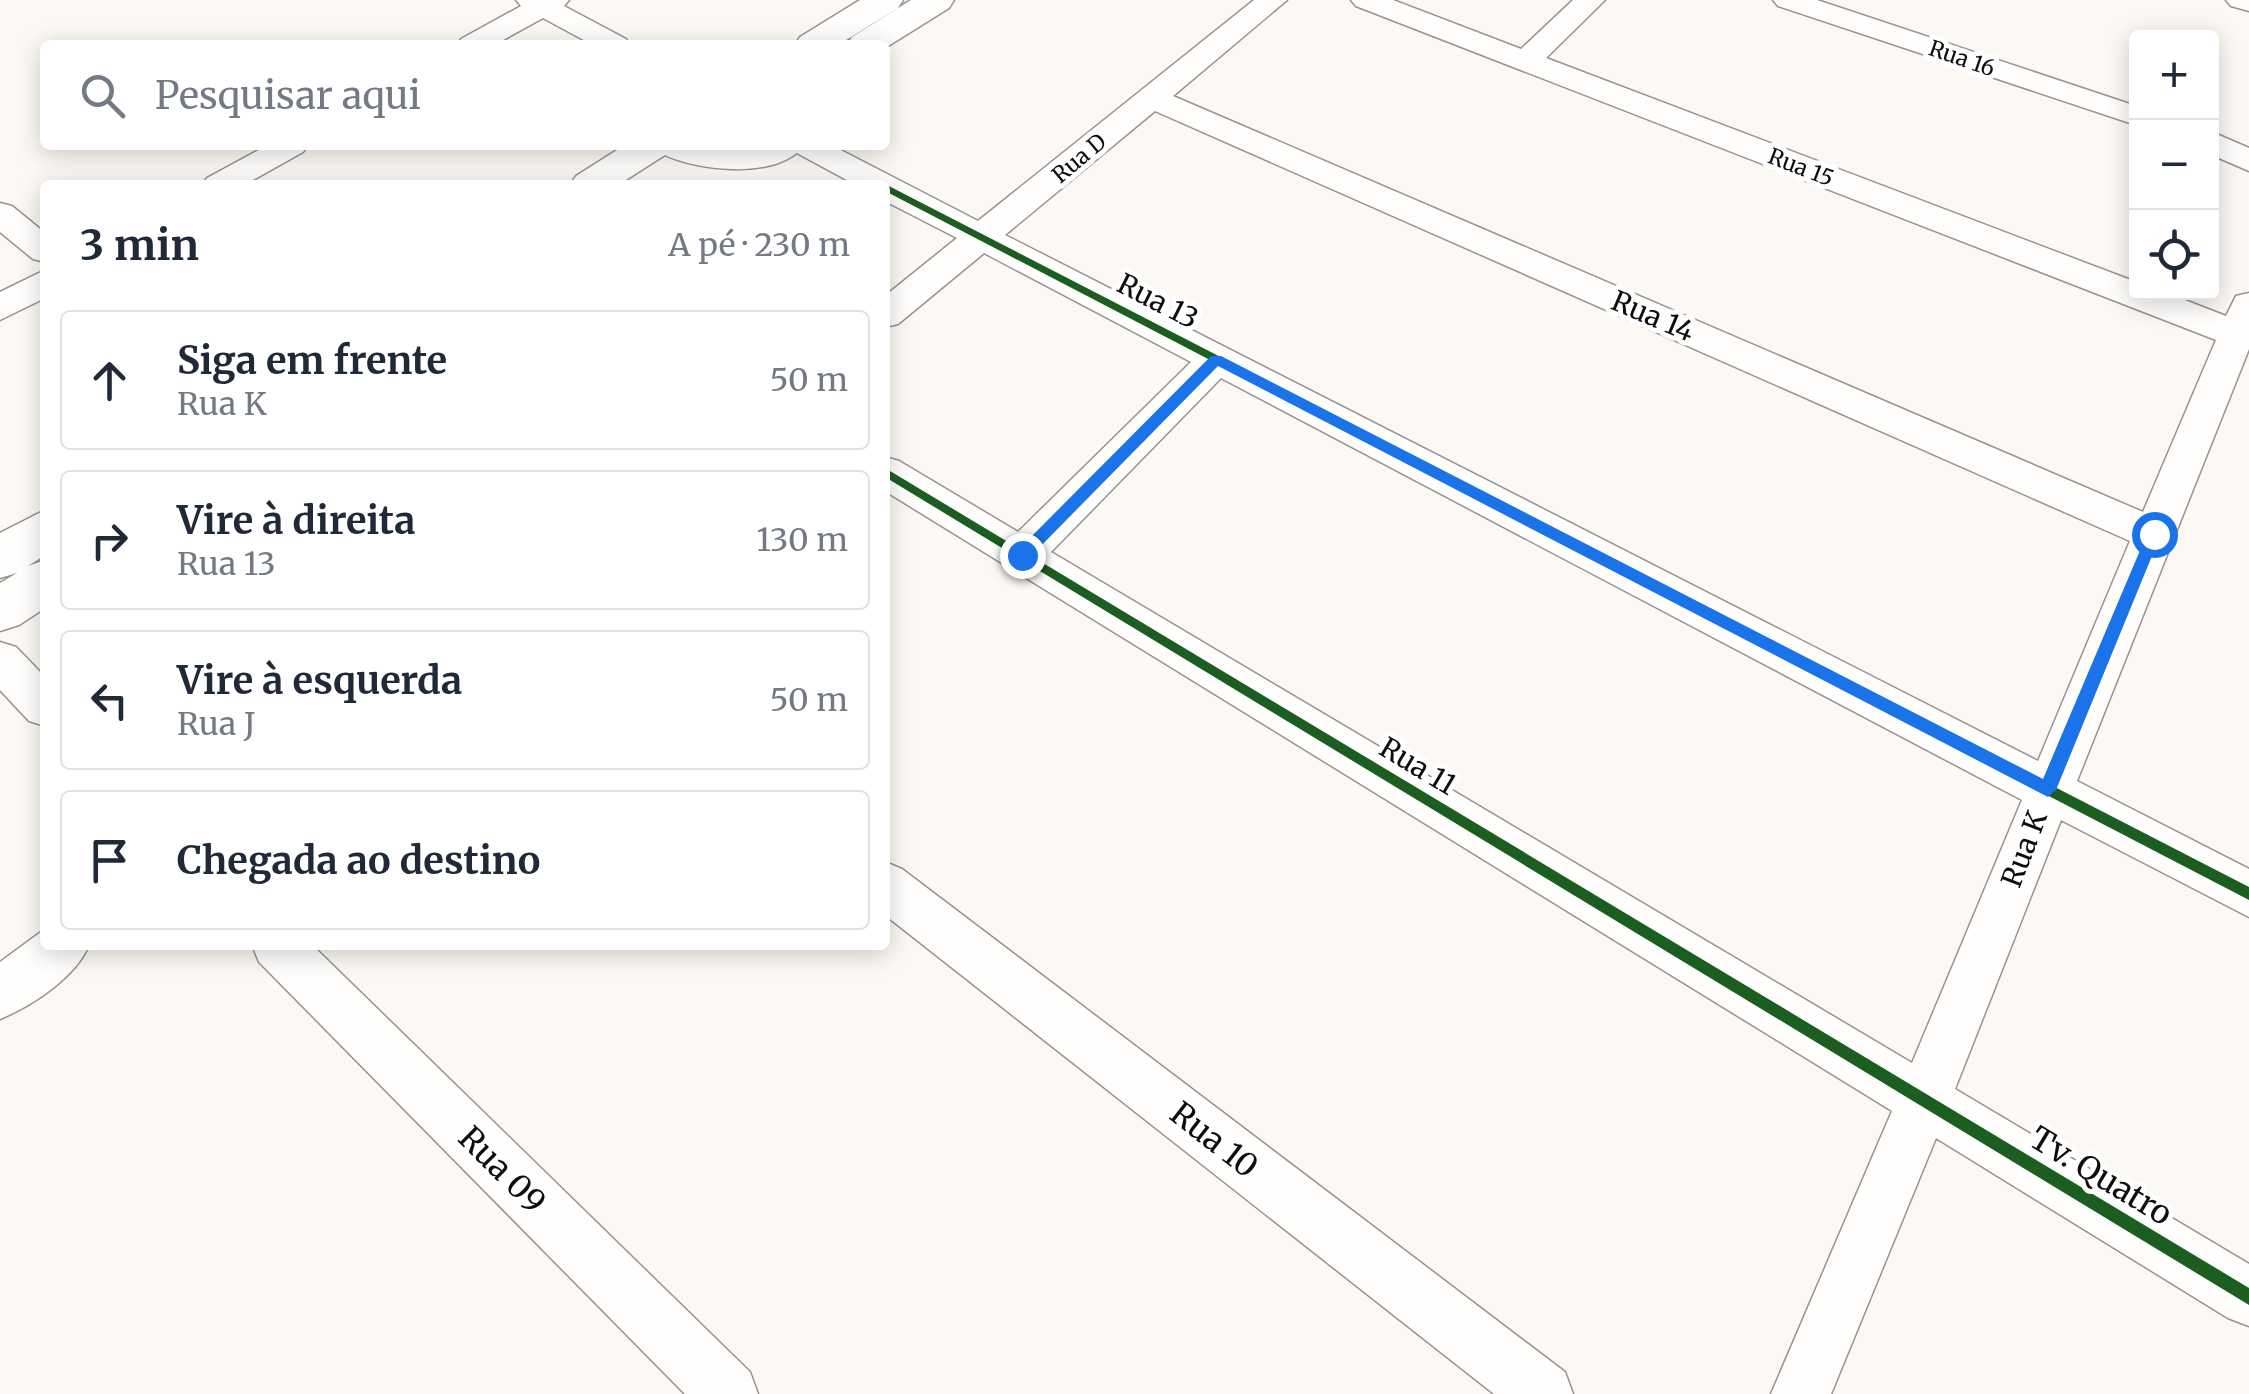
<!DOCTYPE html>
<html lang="pt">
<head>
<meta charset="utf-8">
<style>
	body { margin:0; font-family:Merriweather,serif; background:#f2f2f3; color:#1f2937 }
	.controls { position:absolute; right:30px; top:30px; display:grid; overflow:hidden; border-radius:10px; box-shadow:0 5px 25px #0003 }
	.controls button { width:90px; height:90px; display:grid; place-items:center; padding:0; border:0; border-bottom:2px solid #e0e1e3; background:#fff; color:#1f2937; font:50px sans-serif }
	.stop { position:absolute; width:30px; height:30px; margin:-22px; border:8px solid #1a73e8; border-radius:50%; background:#fff }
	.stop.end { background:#1a73e8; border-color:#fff; box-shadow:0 2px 10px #0008 }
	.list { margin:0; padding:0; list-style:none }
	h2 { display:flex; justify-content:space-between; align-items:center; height:130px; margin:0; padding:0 40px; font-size:42px }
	h2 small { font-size:32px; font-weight:400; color:#747a83 }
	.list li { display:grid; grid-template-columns:65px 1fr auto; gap:30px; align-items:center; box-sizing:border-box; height:140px; margin:0 20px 20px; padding:0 20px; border:2px solid #e0e1e3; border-radius:10px }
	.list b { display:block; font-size:38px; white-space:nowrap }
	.list p { margin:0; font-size:32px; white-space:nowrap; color:#747a83 }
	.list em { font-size:32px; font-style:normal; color:#747a83 }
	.icon { flex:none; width:55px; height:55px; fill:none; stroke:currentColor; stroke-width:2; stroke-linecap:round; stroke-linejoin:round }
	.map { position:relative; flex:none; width:2249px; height:1394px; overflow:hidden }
	.search { position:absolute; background:#fff; box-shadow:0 5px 25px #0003; left:40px; top:40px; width:850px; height:110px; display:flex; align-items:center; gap:25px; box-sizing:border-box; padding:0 35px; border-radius:10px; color:#747a83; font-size:38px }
	.panel { position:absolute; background:#fff; box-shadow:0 5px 25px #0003; left:40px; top:180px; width:850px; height:770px; border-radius:10px }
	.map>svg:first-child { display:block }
</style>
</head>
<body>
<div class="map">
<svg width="2249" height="1394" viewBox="0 0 2249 1394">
	<rect width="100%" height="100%" fill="#fcf9f4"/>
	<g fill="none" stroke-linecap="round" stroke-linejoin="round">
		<!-- minor casing -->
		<g stroke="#959492" stroke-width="3">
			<path id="minor" d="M 516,0 L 569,0 L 564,6 L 626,39 L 630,45 L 593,45 L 543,18 L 494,45 L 457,45 L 461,39 L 521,6 Z
				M 1254,0 L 1287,0 L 1173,96 L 2143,512 L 2216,340 L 1356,6 L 1351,0 L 1393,0 L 1521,49 L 1573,0 L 1605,0 L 1546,58 L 2136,282 L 2136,292 L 2164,292 L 2226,316 L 2236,296 L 2249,293 L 2249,349 L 2077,781 L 2249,869 L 2249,917 L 2061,820 L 1955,1089 L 2249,1264 L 2249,1326 L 2228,1318 L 1936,1138 L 1831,1394 L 1771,1394 L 1892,1111 L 885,491 L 885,457 L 899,461 L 1018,532 L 1191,362 L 984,253 L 898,324 L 885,327 L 885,296 L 957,238 L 885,201 L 885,185 L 856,185 L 795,152 L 790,145 L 831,145 L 978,221 ZM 1155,111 L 2130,541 L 2038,761 L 1005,235 ZM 1221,378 L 2022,800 L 1912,1063 L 1051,552 Z
				M 1773,0 L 1817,0 L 2136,106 L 2136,125 L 1778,6 Z
				M 2226,0 L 2249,0 L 2249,11 L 2231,6 Z
				M 2212,132 L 2249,148 L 2249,171 L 2212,155 Z
				M 268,145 L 308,145 L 303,152 L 244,185 L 202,185 L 207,178 Z
				M 0,203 L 12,206 L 45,233 L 45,262 L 33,259 L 0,232 Z
				M 45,270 L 45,298 L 0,320 L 0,292 Z
				M 0,642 L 16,647 L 45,677 L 45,726 L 29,721 L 0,690 Z
				M 885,862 L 902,869 L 1565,1372 L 1573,1394 L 1494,1394 L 885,915 Z
				M 45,929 L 45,945 L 89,945 C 76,977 32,1006 0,1019 L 0,962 Z
				M 252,945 L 312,945 L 750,1372 L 758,1394 L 685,1394 L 259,962 Z"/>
		</g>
		<!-- tertiary casing -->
		<g stroke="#959492" stroke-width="3">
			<path id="tertiary" d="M 860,0 L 903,0 L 898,8 L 838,45 L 795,45 L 800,37 Z
				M 911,0 L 954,0 L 949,8 L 885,48 L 885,45 L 847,45 L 852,37 Z
				M 625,145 L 804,145 C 780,180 698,171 665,155 L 618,185 L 570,185 L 576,176 Z
				M 45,510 L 45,555 L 28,566 L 45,560 L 45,608 L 19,625 L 0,631 L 0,583 L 17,573 L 0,578 L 0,533 Z"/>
		</g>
		<!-- minor -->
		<use href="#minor" fill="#fffefd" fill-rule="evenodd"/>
		<!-- tertiary -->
		<use href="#tertiary" fill="#fffefd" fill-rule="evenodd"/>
		<!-- cycleway casing -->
		<g stroke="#fff" stroke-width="7">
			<path id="cycleway" d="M 885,184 L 2249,887 L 2249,900 L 885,191 L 885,185 L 882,185 Z
				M 885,468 L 2249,1288 L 2249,1305 L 885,477 Z"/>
		</g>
		<!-- cycleway -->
		<use href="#cycleway" fill="#1b5e20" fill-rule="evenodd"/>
	</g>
	<!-- route -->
	<path fill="#1a73e8" d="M 1211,356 L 1221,356 L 2043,779 L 2147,534 L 2154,528 L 2161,534 L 2056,790 L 2048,797 L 1218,366 L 1028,559 L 1017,559 L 1017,551 Z"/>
	<g text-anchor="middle" stroke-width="10" stroke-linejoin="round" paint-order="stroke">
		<!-- far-street labels -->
		<g font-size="22" fill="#0e0e0e" stroke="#fff">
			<text transform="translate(1962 58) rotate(19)" y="8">Rua 16</text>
			<text transform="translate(1079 158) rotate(-40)" y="8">Rua D</text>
			<text transform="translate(1801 167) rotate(21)" y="8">Rua 15</text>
		</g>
		<!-- street labels -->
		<g font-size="28" fill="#0e0e0e" stroke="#fff">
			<text transform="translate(1158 301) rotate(27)" y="10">Rua 13</text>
			<text transform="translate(1653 316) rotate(23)" y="10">Rua 14</text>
			<text transform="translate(1418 766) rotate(31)" y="10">Rua 11</text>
			<text transform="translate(2024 849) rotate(-69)" y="10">Rua K</text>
		</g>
		<!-- near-street labels -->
		<g font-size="32" fill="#0e0e0e" stroke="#fff">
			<text transform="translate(1214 1140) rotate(38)" y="11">Rua 10</text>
			<text transform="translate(502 1170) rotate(45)" y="11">Rua 09</text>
			<text transform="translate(2101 1176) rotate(31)" y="11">Tv. Quatro</text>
		</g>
	</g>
</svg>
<div class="controls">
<button>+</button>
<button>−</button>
<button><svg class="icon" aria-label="locate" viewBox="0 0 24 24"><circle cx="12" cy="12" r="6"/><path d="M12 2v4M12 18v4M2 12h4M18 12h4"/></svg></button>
</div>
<div class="stop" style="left:2154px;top:534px"></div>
<div class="stop end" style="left:1022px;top:555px"></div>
<div class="search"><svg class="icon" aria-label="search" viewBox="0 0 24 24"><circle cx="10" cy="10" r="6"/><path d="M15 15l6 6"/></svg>Pesquisar aqui</div>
<section class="panel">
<h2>3 min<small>A pé · 230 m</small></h2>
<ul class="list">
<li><svg class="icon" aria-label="ahead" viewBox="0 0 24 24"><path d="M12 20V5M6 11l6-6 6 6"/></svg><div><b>Siga em frente</b><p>Rua K</p></div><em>50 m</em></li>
<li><svg class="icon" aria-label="right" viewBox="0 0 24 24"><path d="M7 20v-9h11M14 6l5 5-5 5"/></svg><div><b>Vire à direita</b><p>Rua 13</p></div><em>130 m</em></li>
<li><svg class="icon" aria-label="left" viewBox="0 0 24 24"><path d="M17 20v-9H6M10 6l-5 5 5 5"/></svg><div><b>Vire à esquerda</b><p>Rua J</p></div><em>50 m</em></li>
<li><svg class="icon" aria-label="arrive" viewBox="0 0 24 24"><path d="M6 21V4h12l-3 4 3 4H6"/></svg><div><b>Chegada ao destino</b></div></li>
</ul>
</section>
</div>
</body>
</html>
